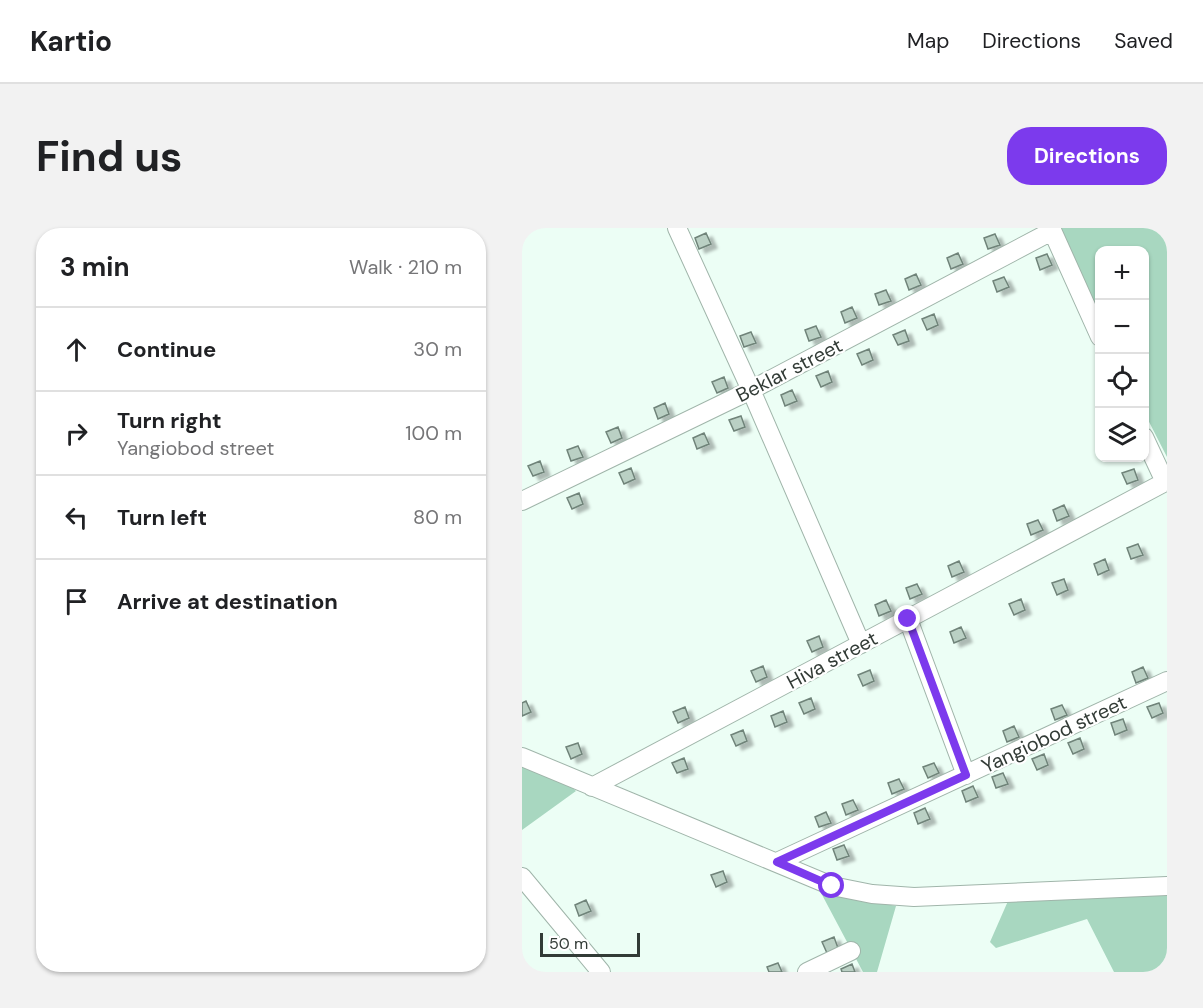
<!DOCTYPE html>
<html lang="en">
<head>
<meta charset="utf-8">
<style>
	body { margin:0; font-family:"DM Sans",sans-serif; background:#f2f2f2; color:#202124 }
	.controls { position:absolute; right:18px; top:18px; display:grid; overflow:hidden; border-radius:12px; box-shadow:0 2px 4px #0004 }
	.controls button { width:54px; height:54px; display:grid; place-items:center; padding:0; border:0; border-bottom:2px solid #e0e0e0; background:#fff; color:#202124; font:30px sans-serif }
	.scale { position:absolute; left:18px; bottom:15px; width:100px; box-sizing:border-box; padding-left:6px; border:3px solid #323b36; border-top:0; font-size:16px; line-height:21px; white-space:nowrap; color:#323b36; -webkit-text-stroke:4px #fff; paint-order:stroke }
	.stop { position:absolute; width:18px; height:18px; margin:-14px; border:4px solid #7c3aed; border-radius:50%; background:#fff }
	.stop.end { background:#7c3aed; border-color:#fff; box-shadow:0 2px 6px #0008 }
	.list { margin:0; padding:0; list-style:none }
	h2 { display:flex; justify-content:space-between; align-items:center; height:78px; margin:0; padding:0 24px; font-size:26px }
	h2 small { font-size:20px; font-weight:400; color:#757577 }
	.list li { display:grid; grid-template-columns:39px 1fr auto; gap:18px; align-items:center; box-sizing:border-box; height:84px; padding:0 24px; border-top:2px solid #e0e0e0 }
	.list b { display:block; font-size:22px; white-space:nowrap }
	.list p { margin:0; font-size:20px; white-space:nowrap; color:#757577 }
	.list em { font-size:20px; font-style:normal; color:#757577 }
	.icon { flex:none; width:33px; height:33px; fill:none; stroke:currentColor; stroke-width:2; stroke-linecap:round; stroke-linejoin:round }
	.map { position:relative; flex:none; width:645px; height:744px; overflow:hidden; border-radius:24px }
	header { display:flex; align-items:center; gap:36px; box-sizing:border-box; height:84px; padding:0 30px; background:#fff; border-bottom:2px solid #e0e0e0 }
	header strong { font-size:28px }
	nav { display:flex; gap:33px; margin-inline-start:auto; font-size:21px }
	.intro { display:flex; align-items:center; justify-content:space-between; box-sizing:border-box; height:144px; padding:0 36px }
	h1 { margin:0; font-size:42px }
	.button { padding:15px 27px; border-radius:24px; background:#7c3aed; color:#fff; font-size:21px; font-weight:700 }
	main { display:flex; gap:36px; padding:0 36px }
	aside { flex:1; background:#fff; border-radius:24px; box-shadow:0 2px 4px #0004 }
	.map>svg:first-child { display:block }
</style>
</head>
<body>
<header>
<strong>Kartio</strong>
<nav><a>Map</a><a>Directions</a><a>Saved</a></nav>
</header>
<div class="intro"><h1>Find us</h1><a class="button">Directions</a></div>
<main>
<aside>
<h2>3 min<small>Walk · 210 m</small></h2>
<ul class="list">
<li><svg class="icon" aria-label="ahead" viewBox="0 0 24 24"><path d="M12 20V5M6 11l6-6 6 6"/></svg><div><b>Continue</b></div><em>30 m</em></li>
<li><svg class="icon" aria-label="right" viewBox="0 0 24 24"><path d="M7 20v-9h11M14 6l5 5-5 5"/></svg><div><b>Turn right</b><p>Yangiobod street</p></div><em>100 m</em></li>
<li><svg class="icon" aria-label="left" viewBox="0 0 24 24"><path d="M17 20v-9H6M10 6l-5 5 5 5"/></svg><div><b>Turn left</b></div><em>80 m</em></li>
<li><svg class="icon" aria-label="arrive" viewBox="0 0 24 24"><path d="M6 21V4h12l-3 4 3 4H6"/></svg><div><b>Arrive at destination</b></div></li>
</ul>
</aside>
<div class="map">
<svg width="645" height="744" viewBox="0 0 645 744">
	<defs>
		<filter id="shadow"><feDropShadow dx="6" dy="4" stdDeviation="1.5" flood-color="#0004"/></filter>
	</defs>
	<rect width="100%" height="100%" fill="#ecfef5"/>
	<!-- green -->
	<path fill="#a8d7c0" d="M 538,0 L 645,0 L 645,229 L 623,186 L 622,22 L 578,22 L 577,93 Z
		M 0,534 L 48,557 L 54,563 L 0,602 Z
		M 298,663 L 374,678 L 355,744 L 341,744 Z
		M 645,667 L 645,744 L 592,744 L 565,691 L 474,720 L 468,714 L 486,673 Z"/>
	<!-- building -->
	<path fill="#bad0c4" stroke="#6f8379" stroke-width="1.5" filter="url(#shadow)" d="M 184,5 L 189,16 L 177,21 L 173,10 Z
		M 473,6 L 478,17 L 466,21 L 462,10 Z
		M 436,25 L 441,36 L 429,41 L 425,30 Z
		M 525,26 L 530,37 L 518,42 L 514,30 Z
		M 394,46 L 399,57 L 387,62 L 383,51 Z
		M 482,49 L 487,59 L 475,64 L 471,53 Z
		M 364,62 L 369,73 L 357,77 L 353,66 Z
		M 330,79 L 335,90 L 323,95 L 319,84 Z
		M 412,86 L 416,97 L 405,102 L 400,91 Z
		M 294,98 L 299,109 L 287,113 L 283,102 Z
		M 383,102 L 387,113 L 376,117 L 371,107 Z
		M 229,104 L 234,115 L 222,119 L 218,108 Z
		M 347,121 L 351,132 L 340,137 L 335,126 Z
		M 306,143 L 310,154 L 299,159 L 294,148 Z
		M 202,149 L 206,160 L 195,165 L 190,154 Z
		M 270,162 L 275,173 L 263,178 L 259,167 Z
		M 143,175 L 147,186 L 136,191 L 132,180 Z
		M 219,188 L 223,199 L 212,203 L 207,192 Z
		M 96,199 L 100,210 L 89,215 L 84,204 Z
		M 182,205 L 187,216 L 175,221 L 171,210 Z
		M 56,218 L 61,229 L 49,233 L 45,222 Z
		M 18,233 L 22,244 L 11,248 L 6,238 Z
		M 109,240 L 113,251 L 102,256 L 97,245 Z
		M 612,241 L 616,252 L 605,256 L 600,245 Z
		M 57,265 L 61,276 L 50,281 L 45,270 Z
		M 542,277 L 547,288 L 535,293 L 531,282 Z
		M 516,292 L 521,302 L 509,307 L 505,296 Z
		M 616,316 L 621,327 L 609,331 L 605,320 Z
		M 583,331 L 587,342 L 576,347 L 572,336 Z
		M 437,333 L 442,344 L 430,349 L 426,338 Z
		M 542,351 L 546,362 L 535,367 L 530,355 Z
		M 395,356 L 400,366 L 388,371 L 384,360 Z
		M 499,371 L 503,382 L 492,387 L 487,376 Z
		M 364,372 L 369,383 L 357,388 L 353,377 Z
		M 439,399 L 444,410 L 432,415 L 428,404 Z
		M 297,408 L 301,419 L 290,424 L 285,413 Z
		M 241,438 L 245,449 L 234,454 L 229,443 Z
		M 621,439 L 626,450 L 614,455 L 610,444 Z
		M 348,442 L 352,453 L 341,458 L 336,447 Z
		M 289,470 L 293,481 L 282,486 L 277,475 Z
		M 4,473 L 9,484 L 0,488 L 0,475 Z
		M 637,475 L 641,485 L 630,490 L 625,479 Z
		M 540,477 L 545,487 L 533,492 L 529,481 Z
		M 163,479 L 167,490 L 156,495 L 151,484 Z
		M 261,483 L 265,494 L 253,499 L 249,488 Z
		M 601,491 L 605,502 L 593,507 L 589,495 Z
		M 492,498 L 497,509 L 485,514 L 481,503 Z
		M 221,502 L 225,513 L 214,518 L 209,507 Z
		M 558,510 L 562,521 L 551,526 L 546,515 Z
		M 56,515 L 60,526 L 49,531 L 44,519 Z
		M 522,526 L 526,537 L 515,542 L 510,531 Z
		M 162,530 L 166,541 L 155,545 L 150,535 Z
		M 412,535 L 417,545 L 406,550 L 401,539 Z
		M 481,545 L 486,556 L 474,560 L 470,549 Z
		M 377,551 L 382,561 L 370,566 L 366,555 Z
		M 451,558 L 456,569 L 444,574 L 440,563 Z
		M 331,572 L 336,582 L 324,587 L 320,576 Z
		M 403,580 L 408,591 L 396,596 L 392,585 Z
		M 304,584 L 309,595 L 297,599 L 293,589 Z
		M 322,617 L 327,628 L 315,632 L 311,621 Z
		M 201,643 L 205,654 L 194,659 L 189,647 Z
		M 64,672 L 69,683 L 57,688 L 53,677 Z
		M 312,709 L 316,720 L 305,725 L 300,714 Z
		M 256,735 L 260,744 L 247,744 L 245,739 Z
		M 330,736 L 333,744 L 320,744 L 319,741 Z"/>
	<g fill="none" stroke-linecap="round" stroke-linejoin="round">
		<!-- minor casing -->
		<g stroke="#a0b5aa" stroke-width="20">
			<path id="minor" d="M 155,0 L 229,162 L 339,416
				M 529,0 L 578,109
				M 622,209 L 643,254
				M 0,273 L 229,162 L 530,3
				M 386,391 L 444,547
				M 0,529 L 310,658 L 350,666 L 392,669 L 645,658
				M 70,559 L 645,253
				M 255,634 L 645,453
				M 0,649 L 79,744
				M 285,744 L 329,723"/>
		</g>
		<!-- minor -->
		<use href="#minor" stroke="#fff" stroke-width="18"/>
	</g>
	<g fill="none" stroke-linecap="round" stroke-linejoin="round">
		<!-- route -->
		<path stroke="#7c3aed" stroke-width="8" d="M 310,658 L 255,634 L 444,547 L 386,391"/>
	</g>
	<g text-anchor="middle" stroke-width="4.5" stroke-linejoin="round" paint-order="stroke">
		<!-- street labels -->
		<g font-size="20" fill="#323b36" stroke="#fff">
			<text transform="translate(267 142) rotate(-27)" y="7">Beklar street</text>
			<text transform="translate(310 432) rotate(-28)" y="7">Hiva street</text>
			<text transform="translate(532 506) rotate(-25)" y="7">Yangiobod street</text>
		</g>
	</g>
</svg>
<div class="controls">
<button>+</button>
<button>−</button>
<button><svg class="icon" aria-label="locate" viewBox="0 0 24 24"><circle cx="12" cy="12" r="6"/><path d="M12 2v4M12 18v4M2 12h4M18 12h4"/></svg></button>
<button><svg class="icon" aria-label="layers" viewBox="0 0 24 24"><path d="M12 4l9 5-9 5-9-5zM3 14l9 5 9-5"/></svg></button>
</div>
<div class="scale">50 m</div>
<div class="stop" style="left:310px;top:658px"></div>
<div class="stop end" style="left:386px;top:391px"></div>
</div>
</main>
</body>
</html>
